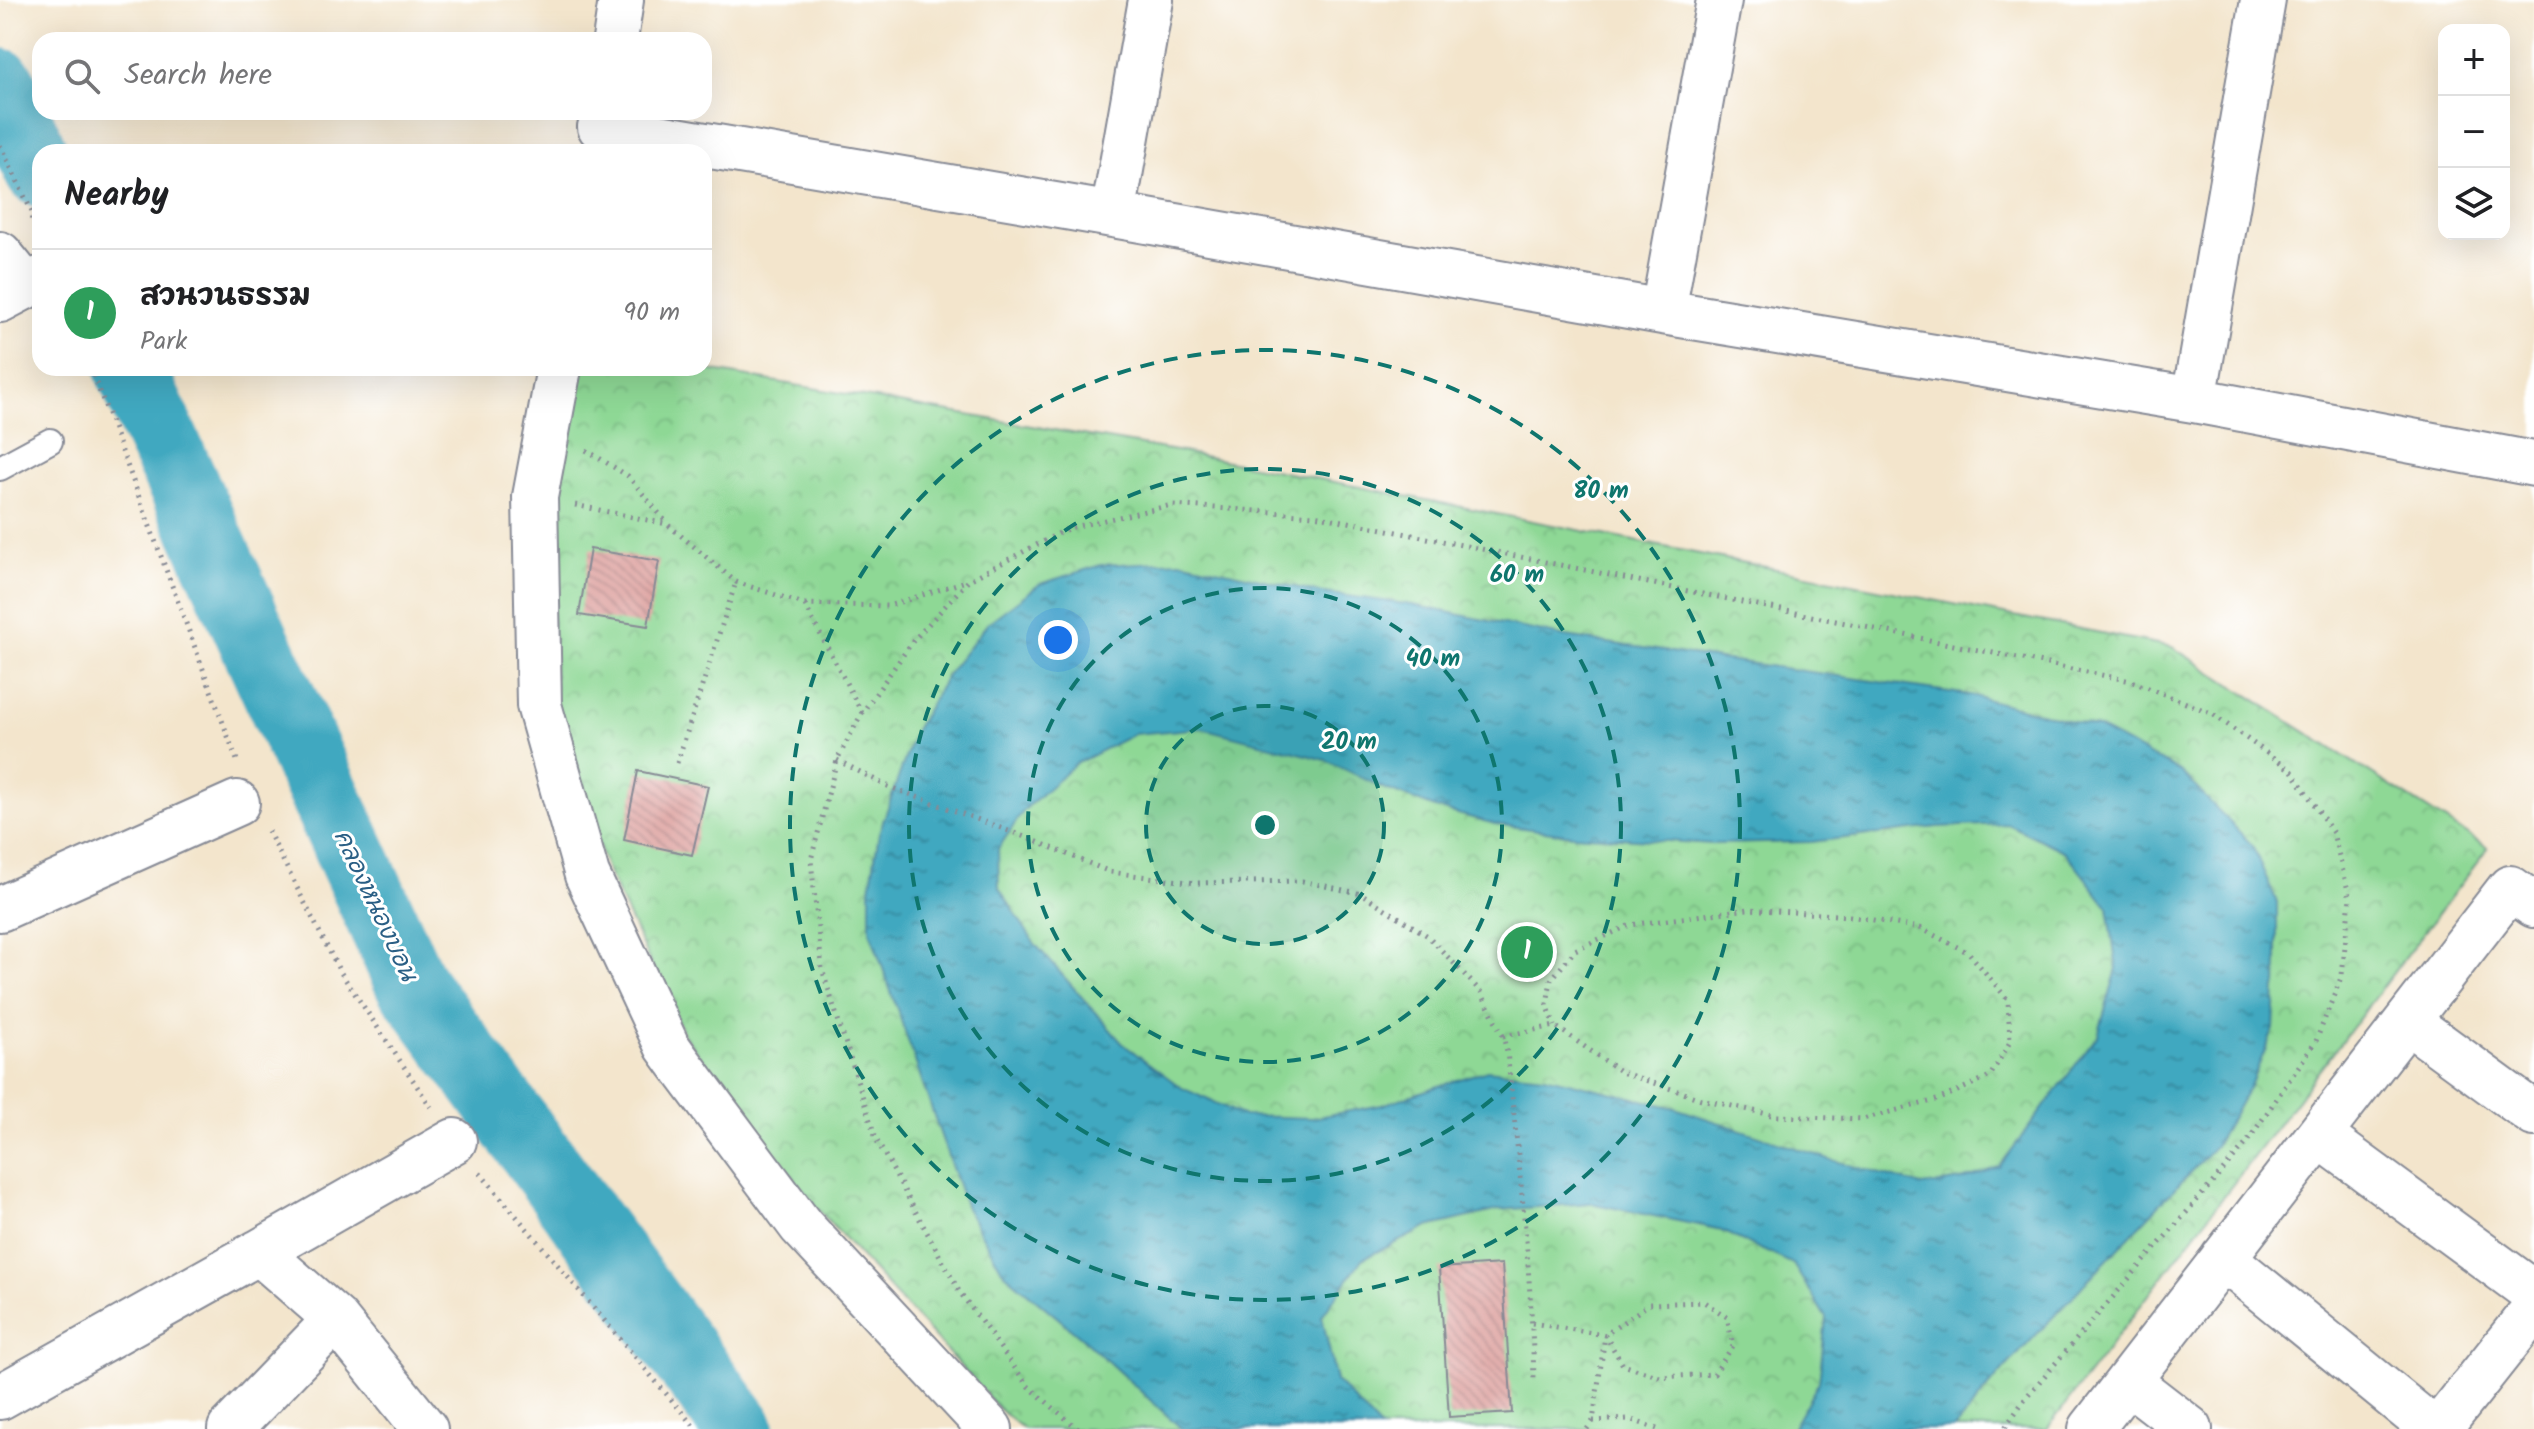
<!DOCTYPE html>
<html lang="en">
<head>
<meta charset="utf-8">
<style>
	body { margin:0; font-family:Kalam,"Playpen Sans Thai",sans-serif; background:#f6f6f6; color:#202124 }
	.controls { position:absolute; right:24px; top:24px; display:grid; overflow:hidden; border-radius:16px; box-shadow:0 8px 32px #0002 }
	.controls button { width:72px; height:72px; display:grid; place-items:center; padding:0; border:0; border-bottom:2px solid #e0e0e0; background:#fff; color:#202124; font:40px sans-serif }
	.you { position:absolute; left:1058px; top:640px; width:28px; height:28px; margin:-20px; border:6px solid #fff; border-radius:50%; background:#1a73e8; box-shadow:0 0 0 12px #1a73e833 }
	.badge { display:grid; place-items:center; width:52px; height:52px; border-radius:50%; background:#0b8043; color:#fff; font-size:26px; font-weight:700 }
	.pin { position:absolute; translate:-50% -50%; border:4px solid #fff; box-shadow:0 2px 8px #0006 }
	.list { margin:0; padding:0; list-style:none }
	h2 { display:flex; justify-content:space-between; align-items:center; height:104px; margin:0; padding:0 32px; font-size:34px }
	h2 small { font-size:26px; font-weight:400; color:#757577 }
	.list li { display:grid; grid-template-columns:52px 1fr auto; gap:24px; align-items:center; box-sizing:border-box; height:128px; padding:0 32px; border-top:2px solid #e0e0e0 }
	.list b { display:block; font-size:30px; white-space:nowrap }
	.list p { margin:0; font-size:26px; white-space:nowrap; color:#757577 }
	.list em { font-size:26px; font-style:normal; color:#757577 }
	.icon { flex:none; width:44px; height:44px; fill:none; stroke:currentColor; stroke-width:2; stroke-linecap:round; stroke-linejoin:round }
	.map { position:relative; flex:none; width:2534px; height:1429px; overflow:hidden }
	.search { position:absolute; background:#fff; box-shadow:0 8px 32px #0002; left:32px; top:32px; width:680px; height:88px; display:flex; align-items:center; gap:20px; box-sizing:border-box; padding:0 28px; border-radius:24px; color:#757577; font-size:30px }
	.panel { position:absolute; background:#fff; box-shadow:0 8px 32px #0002; left:32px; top:144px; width:680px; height:232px; border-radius:24px }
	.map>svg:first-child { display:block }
</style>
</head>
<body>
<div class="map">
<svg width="2534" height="1429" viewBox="0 0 2534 1429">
	<defs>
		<pattern id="park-crowns" width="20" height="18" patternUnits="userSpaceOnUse" patternTransform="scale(2)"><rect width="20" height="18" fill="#8ed895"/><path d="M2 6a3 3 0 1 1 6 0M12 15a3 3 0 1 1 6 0" fill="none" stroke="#7aba83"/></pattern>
		<pattern id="water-ripples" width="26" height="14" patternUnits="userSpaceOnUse" patternTransform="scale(2)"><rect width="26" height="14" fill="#40a8c0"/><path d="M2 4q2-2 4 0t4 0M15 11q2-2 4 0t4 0" fill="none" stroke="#35899f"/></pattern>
		<pattern id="building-back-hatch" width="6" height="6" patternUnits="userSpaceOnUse" patternTransform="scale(2)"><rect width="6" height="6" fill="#da9895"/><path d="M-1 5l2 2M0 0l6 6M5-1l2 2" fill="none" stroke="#b07c7d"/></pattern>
	</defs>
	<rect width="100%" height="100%" fill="#fff"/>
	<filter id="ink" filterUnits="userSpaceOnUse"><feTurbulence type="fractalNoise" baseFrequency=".0125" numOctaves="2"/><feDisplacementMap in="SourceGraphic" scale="16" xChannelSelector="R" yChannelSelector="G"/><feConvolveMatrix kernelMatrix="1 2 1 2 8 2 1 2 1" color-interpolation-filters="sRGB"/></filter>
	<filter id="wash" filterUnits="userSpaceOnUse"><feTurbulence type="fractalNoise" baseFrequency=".006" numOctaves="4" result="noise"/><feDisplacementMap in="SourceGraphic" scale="32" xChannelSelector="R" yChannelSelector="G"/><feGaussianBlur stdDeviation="1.8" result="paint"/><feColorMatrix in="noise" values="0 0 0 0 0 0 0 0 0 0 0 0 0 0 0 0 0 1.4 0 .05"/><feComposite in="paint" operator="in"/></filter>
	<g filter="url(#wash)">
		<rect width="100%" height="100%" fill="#f3e5cc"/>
		<!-- park -->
		<path fill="url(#park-crowns)" stroke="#54847a" stroke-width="2" d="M 573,368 L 697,368 L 1182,452 L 2172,647 L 2488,848 L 2047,1429 L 1024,1429 L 1003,1413 L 823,1215 L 684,1035 L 606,868 L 555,702 L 548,507 Z"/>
		<!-- water -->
		<path fill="url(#water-ripples)" stroke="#2e6c8f" stroke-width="2" fill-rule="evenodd" d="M 1181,561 L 1317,592 L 1413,605 L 1566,637 L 1970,695 L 2098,728 L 2181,772 L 2252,845 L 2277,902 L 2277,965 L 2274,1029 L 2250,1086 L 2215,1146 L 2004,1369 L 1954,1429 L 1792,1429 L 1819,1382 L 1826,1318 L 1793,1264 L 1717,1229 L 1590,1203 L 1498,1210 L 1428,1227 L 1362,1259 L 1322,1316 L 1336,1381 L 1381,1429 L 1182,1429 L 1081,1337 L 1004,1273 L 966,1208 L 870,931 L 870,889 L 879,833 L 915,730 L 949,672 L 988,623 L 1040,584 L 1101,565 ZM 1202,728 L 1326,760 L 1381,787 L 1435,808 L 1495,824 L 1573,835 L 1713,844 L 1811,842 L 1937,827 L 2008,824 L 2065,852 L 2108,907 L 2117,969 L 2098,1035 L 1999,1167 L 1962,1180 L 1922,1186 L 1832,1160 L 1675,1108 L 1544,1076 L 1487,1070 L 1382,1105 L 1312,1118 L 1244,1116 L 1182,1088 L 1123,1044 L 1035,944 L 999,888 L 998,849 L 1024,810 L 1075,764 L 1134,734 Z"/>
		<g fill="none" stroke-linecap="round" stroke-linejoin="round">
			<!-- river -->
			<path stroke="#40a8c0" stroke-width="72" d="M 0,84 L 40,171
				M 130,368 L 411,984 L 739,1429"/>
		</g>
		<g id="blocks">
			<!-- building -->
			<path fill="url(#building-back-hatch)" d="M 590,549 L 659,561 L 648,626 L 579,615 Z
				M 638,771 L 708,786 L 692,855 L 624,840 Z
				M 1502,1264 L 1512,1413 L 1449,1417 L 1439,1268 Z"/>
		</g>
	</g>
	<g filter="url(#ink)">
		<use href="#blocks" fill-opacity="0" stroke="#878a95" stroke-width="2"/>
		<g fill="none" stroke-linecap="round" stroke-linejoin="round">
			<!-- service casing -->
			<g stroke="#878a95" stroke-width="28">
				<path id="service" d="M 0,468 L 50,441"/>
			</g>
			<!-- minor casing -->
			<g stroke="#878a95" stroke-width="48">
				<path id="minor" d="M 615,40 L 621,0
					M 600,127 L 1113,215 L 1663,312 L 2194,400 L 2534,464
					M 1113,215 L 1151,0
					M 0,254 L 26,286
					M 0,300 L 40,279
					M 1663,312 L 1719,0
					M 559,368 L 535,497 L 539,705 L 587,875 L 667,1046 L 677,1060 L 801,1226 L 990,1429
					M 2194,400 L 2263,0
					M 0,909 L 237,803
					M 2407,1021 L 2534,1114
					M 2319,1135 L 2534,1293
					M 259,1252 L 454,1141
					M 2223,1258 L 2433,1429
					M 2128,1381 L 2190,1429
					M 0,1397 L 259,1252 L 336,1319 L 425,1429
					M 230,1429 L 336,1319
					M 2091,1429 L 2510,888 L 2534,905
					M 2439,1429 L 2534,1309"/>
			</g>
			<!-- path -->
			<path stroke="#878a95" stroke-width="5" stroke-dasharray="2 6" stroke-linecap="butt" d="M 0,145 L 32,212 L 31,225
				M 91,368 L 238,763
				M 586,450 L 628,476 L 667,523
				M 575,505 L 667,524 L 736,582 L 804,604 L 888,606 L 966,581
				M 805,605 L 862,713
				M 837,760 L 885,785 L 1033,840 L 1110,872 L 1195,883 L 1302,881 L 1362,894 L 1428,936 L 1481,992 L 1503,1036 L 1507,1052 C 1519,1161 1531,1270 1534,1380
				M 677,763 L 736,582
				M 268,831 L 339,970 L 431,1107
				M 1503,1036 L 1555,1026 L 1621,1072 L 1701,1099 L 1776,1116 L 1863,1119 L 1940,1099 L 1990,1076 L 2010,1042 L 2008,1000 L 1969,953 L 1920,928 L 1850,916 L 1748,909 L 1630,925 L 1575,950 L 1551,980 L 1547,1004 L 1555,1026
				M 480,1173 L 696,1429
				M 1532,1323 L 1605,1335 L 1649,1304 L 1704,1302 L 1727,1317 L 1733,1346 L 1714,1374 L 1660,1377 L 1623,1365 L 1605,1335
				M 1593,1421 L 1629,1419 L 1657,1429
				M 1078,1429 L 1028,1386 L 959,1291 L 876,1139 L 822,969 L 811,860 L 837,760 L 862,713 L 913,641 L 969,580 L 1069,528 L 1172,505 L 1314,515 L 2131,681 L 2211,713 L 2292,771 L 2333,833 L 2350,898 L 2342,975 L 2316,1041 L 2245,1145 L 2027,1396 L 2004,1429
				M 1587,1429 L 1593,1421 L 1605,1336"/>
			<!-- service -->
			<use href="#service" stroke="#fff" stroke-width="24"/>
			<!-- minor -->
			<use href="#minor" stroke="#fff" stroke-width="44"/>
		</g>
	</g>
	<!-- distance rings -->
	<circle cx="1265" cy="825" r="119" fill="#0f766e" fill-opacity=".12"/>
	<g fill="none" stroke="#0f766e" stroke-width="4" stroke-dasharray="14 10">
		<circle cx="1265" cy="825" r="119"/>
		<circle cx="1265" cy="825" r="237"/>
		<circle cx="1265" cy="825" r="356"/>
		<circle cx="1265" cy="825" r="475"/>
	</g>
	<g text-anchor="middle" stroke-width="6" stroke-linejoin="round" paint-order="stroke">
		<!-- water labels -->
		<g font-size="24" font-style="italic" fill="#2a5f85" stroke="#fff">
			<text transform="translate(376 905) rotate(65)" y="8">คลองหนองบอน</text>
		</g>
	</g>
	<circle cx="1265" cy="825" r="12" fill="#0f766e" stroke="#fff" stroke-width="4"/>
	<g font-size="24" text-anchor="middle" font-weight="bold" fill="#0f766e" stroke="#fff" stroke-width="6" stroke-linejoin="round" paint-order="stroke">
		<text x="1601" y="498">80 m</text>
		<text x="1517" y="582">60 m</text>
		<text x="1433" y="666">40 m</text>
		<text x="1349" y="749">20 m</text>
	</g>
</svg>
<div class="controls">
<button>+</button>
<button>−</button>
<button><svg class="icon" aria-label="layers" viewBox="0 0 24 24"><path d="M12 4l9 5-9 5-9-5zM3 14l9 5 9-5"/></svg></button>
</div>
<div class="you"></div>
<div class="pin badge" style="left:1527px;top:952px;background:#2e9e5b">1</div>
<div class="search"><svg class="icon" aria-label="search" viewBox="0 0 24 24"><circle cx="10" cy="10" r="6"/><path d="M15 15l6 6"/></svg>Search here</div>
<section class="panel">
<h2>Nearby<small></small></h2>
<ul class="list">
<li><span class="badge" style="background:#2e9e5b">1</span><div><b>สวนวนธรรม</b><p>Park</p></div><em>90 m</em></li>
</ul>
</section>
</div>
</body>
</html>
